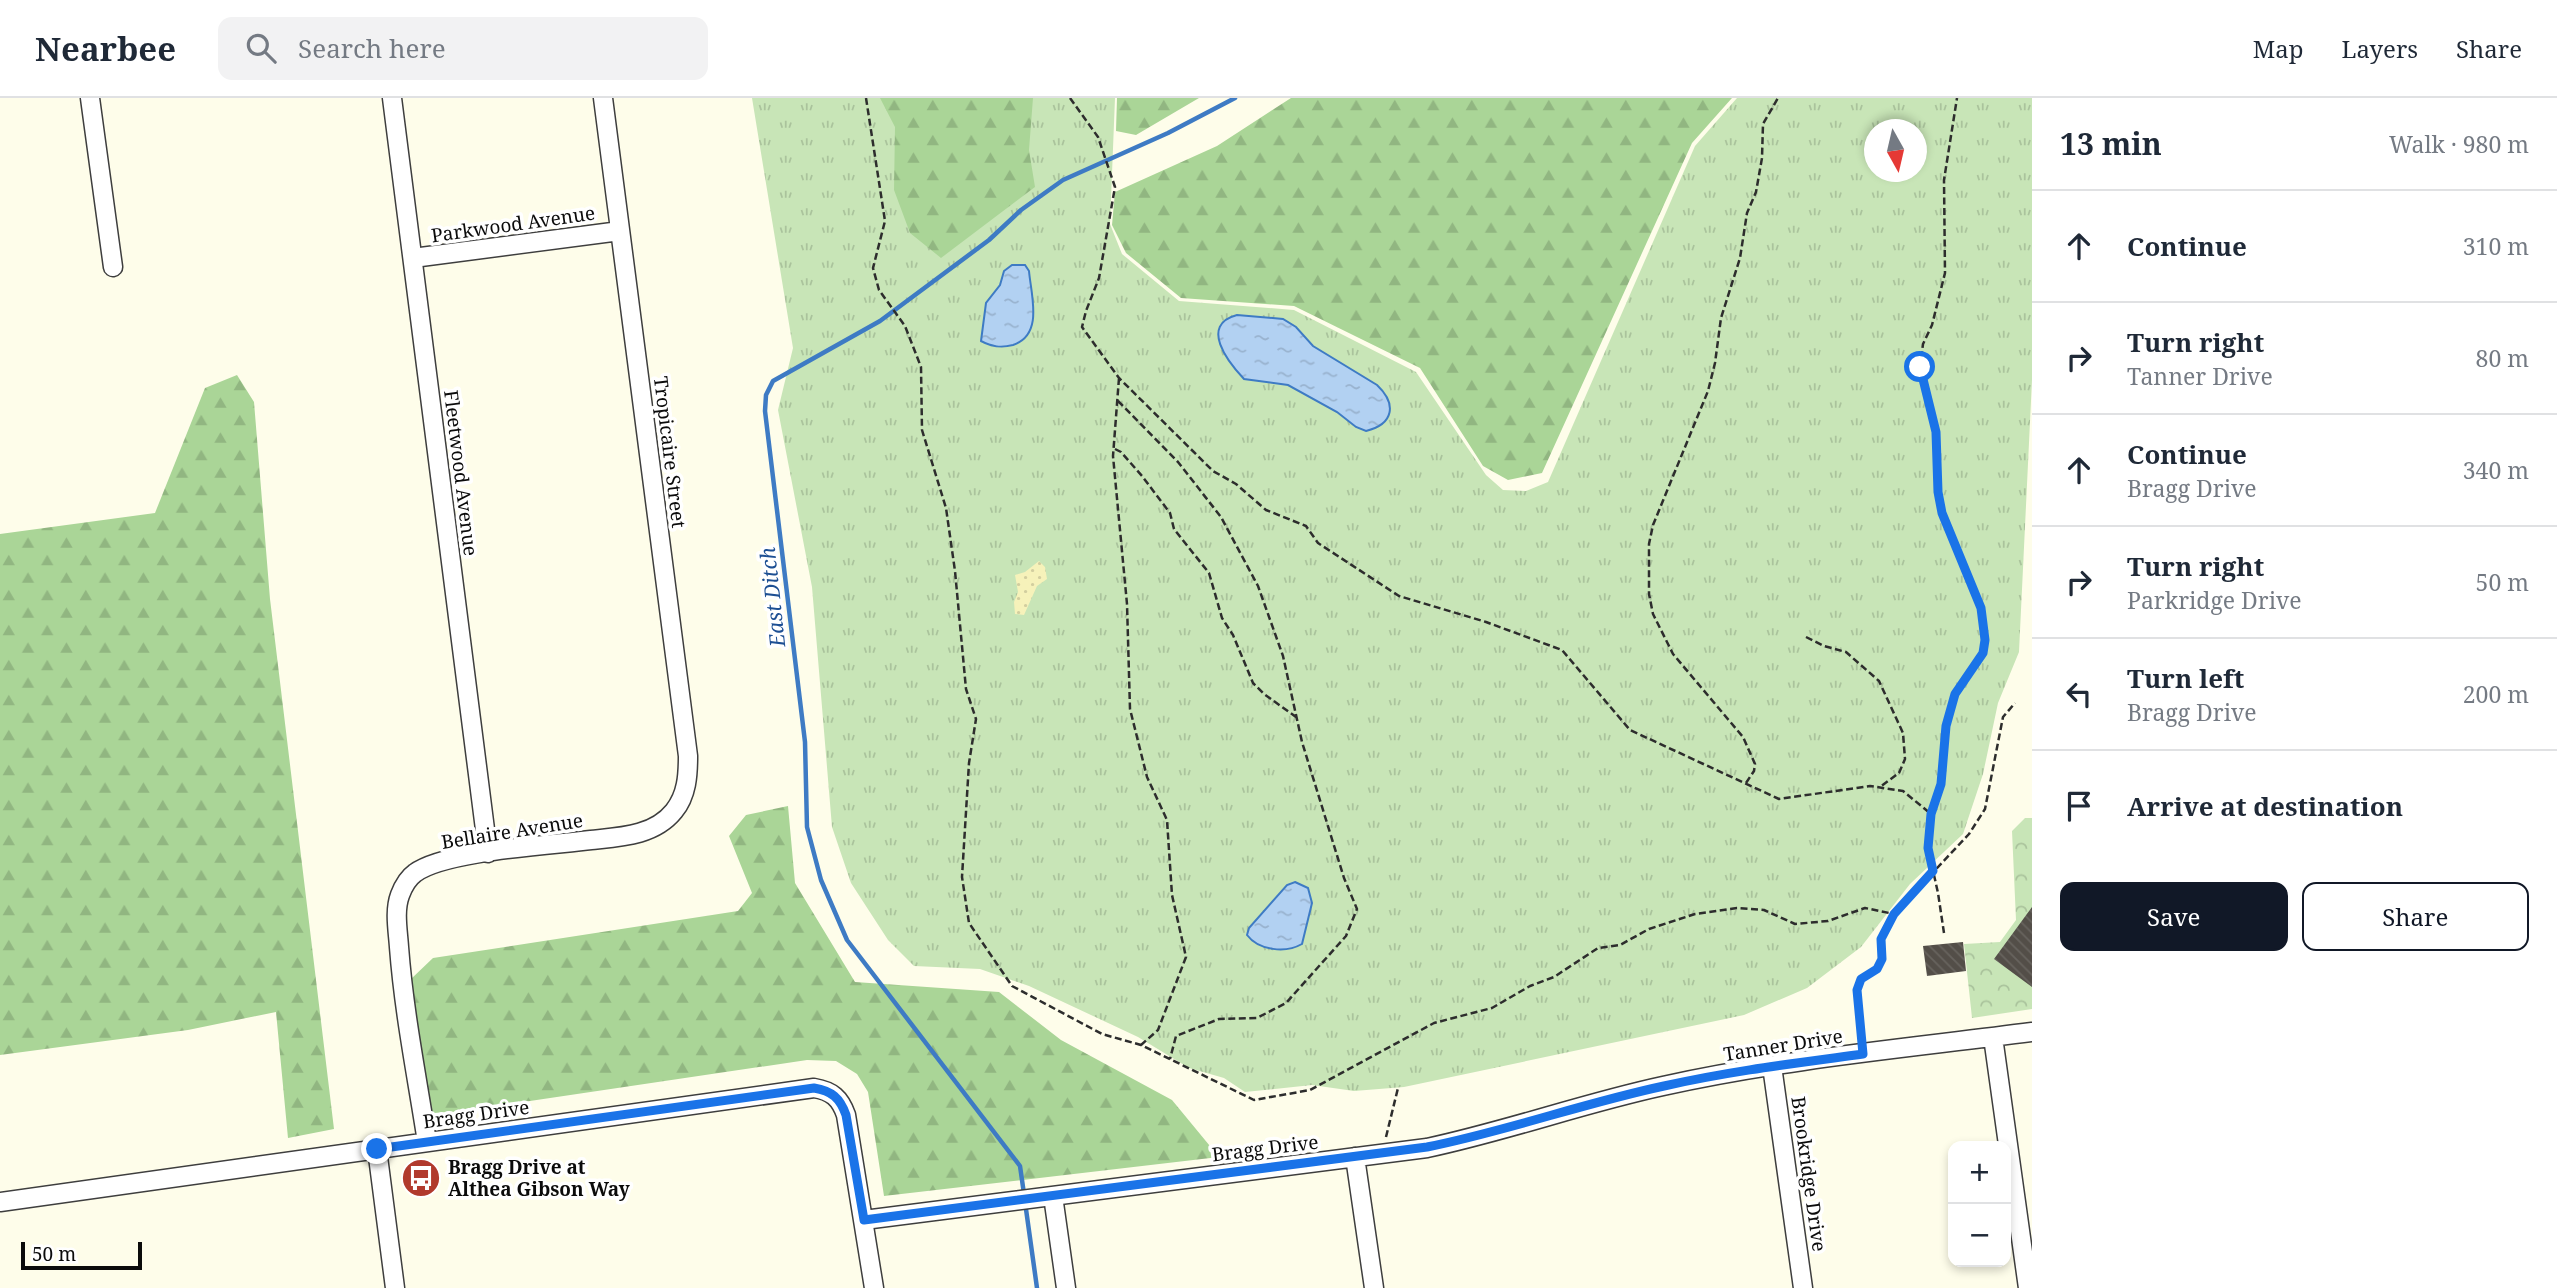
<!DOCTYPE html>
<html lang="en">
<head>
<meta charset="utf-8">
<style>
	body { margin:0; font-family:"Noto Serif",serif; background:#f2f2f3; color:#1f2937 }
	.controls { position:absolute; right:21px; bottom:21px; display:grid; overflow:hidden; border-radius:14px; box-shadow:0 4px 10px #0003 }
	.controls button { width:63px; height:63px; display:grid; place-items:center; padding:0; border:0; border-bottom:2px solid #e0e1e3; background:#fff; color:#1f2937; font:35px sans-serif }
	.compass { position:absolute; left:1864px; top:21px; width:63px; height:63px; border-radius:50%; background:#fff; box-shadow:0 4px 10px #0003; rotate:172deg }
	.scale { position:absolute; left:21px; bottom:18px; width:121px; box-sizing:border-box; padding-left:7px; border:4px solid #0b0b0b; border-top:0; font-size:19px; line-height:24px; white-space:nowrap; color:#0b0b0b; -webkit-text-stroke:5px #fff; paint-order:stroke }
	.stop { position:absolute; width:21px; height:21px; margin:-16px; border:5px solid #1a73e8; border-radius:50%; background:#fff }
	.stop.end { background:#1a73e8; border-color:#fff; box-shadow:0 2px 7px #0008 }
	.list { margin:0; padding:0; list-style:none }
	h2 { display:flex; justify-content:space-between; align-items:center; height:91px; margin:0; padding:0 28px; font-size:30px }
	h2 small { font-size:23px; font-weight:400; color:#747a83 }
	.list li { display:grid; grid-template-columns:46px 1fr auto; gap:21px; align-items:center; box-sizing:border-box; height:112px; padding:0 28px; border-top:2px solid #e0e1e3 }
	.list b { display:block; font-size:26px; white-space:nowrap }
	.list p { margin:0; font-size:23px; white-space:nowrap; color:#747a83 }
	.list em { font-size:23px; font-style:normal; color:#747a83 }
	.actions { display:flex; gap:14px; padding:21px 28px }
	.actions a { flex:1; padding:16px 0; border:2px solid #111827; border-radius:14px; text-align:center; font-size:24px; color:#111827 }
	.actions .main { background:#111827; color:#fff }
	.icon { flex:none; width:38px; height:38px; fill:none; stroke:currentColor; stroke-width:2; stroke-linecap:round; stroke-linejoin:round }
	.map { position:relative; flex:none; width:2032px; height:1190px; overflow:hidden }
	header { display:flex; align-items:center; gap:42px; box-sizing:border-box; height:98px; padding:0 35px; background:#fff; border-bottom:2px solid #e0e1e3 }
	header strong { font-size:33px }
	nav { display:flex; gap:38px; margin-inline-start:auto; font-size:24px }
	.search { width:490px; height:63px; background:#f2f2f3; display:flex; align-items:center; gap:18px; box-sizing:border-box; padding:0 24px; border-radius:14px; color:#747a83; font-size:26px }
	main { display:flex }
	aside { flex:1; background:#fff }
	.map>svg:first-child { display:block }
</style>
</head>
<body>
<header>
<strong>Nearbee</strong>
<div class="search"><svg class="icon" aria-label="search" viewBox="0 0 24 24"><circle cx="10" cy="10" r="6"/><path d="M15 15l6 6"/></svg>Search here</div>
<nav><a>Map</a><a>Layers</a><a>Share</a></nav>
</header>
<main>
<div class="map">
<svg width="2032" height="1190" viewBox="0 0 2032 1190">
	<defs>
		<pattern id="grass-tufts" width="24" height="20" patternUnits="userSpaceOnUse" patternTransform="scale(1.75)"><rect width="24" height="20" fill="#c8e5b7"/><path d="M3 7l-1-3M5 7V3M7 7l1-3M15 17l-1-3M17 17v-4M19 17l1-3" fill="none" stroke="#aac39c"/></pattern>
		<pattern id="forest-firs" width="22" height="20" patternUnits="userSpaceOnUse" patternTransform="scale(1.75)"><rect width="22" height="20" fill="#aad597"/><path d="M5 1l3.5 6h-7zM16 11l3.5 6h-7z" fill="#91b681"/></pattern>
		<pattern id="sand-dots" width="8" height="8" patternUnits="userSpaceOnUse" patternTransform="scale(1.75)"><rect width="8" height="8" fill="#f6f2ba"/><path d="M2 2h.1M6 6h.1" fill="none" stroke="#d2ce9f" stroke-width="1.8" stroke-linecap="round"/></pattern>
		<pattern id="park-crowns" width="20" height="18" patternUnits="userSpaceOnUse" patternTransform="scale(1.75)"><rect width="20" height="18" fill="#c8e5b7"/><path d="M2 6a3 3 0 1 1 6 0M12 15a3 3 0 1 1 6 0" fill="none" stroke="#aac39c"/></pattern>
		<pattern id="water-ripples" width="26" height="14" patternUnits="userSpaceOnUse" patternTransform="scale(1.75)"><rect width="26" height="14" fill="#b2d1f2"/><path d="M2 4q2-2 4 0t4 0M15 11q2-2 4 0t4 0" fill="none" stroke="#98b2ce"/></pattern>
		<pattern id="building-back-hatch" width="6" height="6" patternUnits="userSpaceOnUse" patternTransform="scale(1.75)"><rect width="6" height="6" fill="#534e48"/><path d="M-1 5l2 2M0 0l6 6M5-1l2 2" fill="none" stroke="#67635e"/></pattern>
	</defs>
	<rect width="100%" height="100%" fill="#fefdea"/>
	<!-- grass -->
	<path fill="url(#grass-tufts)" fill-rule="evenodd" d="M 752,0 L 1115,0 L 1110,126 L 1122,156 L 1179,203 L 1294,212 L 1416,274 L 1486,377 L 1503,392 L 1526,393 L 1548,384 L 1695,48 L 1737,0 L 2032,0 L 2032,282 L 2019,554 L 1998,605 L 1983,676 L 1963,736 L 1910,786 L 1861,849 L 1807,890 L 1744,917 L 1404,989 L 1354,993 L 1312,987 L 1245,994 L 1224,980 L 1189,970 L 1138,939 L 1029,888 L 980,871 L 914,868 L 888,842 L 851,785 L 832,729 L 812,489 L 778,312 L 793,250 ZM 1874,32 L 1916,32 L 1916,74 L 1874,74 Z"/>
	<!-- forest -->
	<path fill="url(#forest-firs)" d="M 880,0 L 1033,0 L 1029,52 L 1035,89 L 941,160 L 910,135 L 894,92 L 895,29 Z
		M 1117,0 L 1199,0 L 1136,37 L 1116,33 Z
		M 1291,0 L 1732,0 L 1692,45 L 1542,375 L 1508,382 L 1483,368 L 1420,270 L 1294,208 L 1181,200 L 1126,155 L 1112,127 L 1115,94 L 1217,48 Z
		M 237,277 L 254,304 L 270,501 L 334,1031 L 288,1040 L 276,914 L 188,932 L 0,957 L 0,436 L 155,415 L 205,290 Z
		M 788,708 L 795,785 L 855,884 L 999,894 L 1061,942 L 1172,1002 L 1219,1059 L 884,1098 L 868,994 L 857,976 L 836,963 L 807,962 L 428,1018 L 411,881 L 433,860 L 738,813 L 752,795 L 729,738 L 746,717 Z"/>
	<!-- sand -->
	<path fill="url(#sand-dots)" d="M 1039,463 L 1045,469 L 1047,481 L 1037,488 L 1024,517 L 1015,516 L 1014,504 L 1018,494 L 1015,477 L 1025,474 Z"/>
	<!-- park -->
	<path fill="url(#park-crowns)" d="M 2025,720 L 2032,720 L 2032,911 L 1972,920 L 1964,846 L 2000,844 L 2016,822 L 2012,733 Z"/>
	<!-- water -->
	<path fill="url(#water-ripples)" stroke="#3e7bc4" stroke-width="2" d="M 1012,167 L 1025,167 L 1029,173 C 1031,197 1044,237 1013,247 C 1001,250 992,249 981,243 L 986,205 L 1000,187 L 1004,173 Z
		M 1237,217 L 1283,221 L 1296,229 L 1313,248 L 1377,287 C 1397,306 1394,326 1366,333 L 1356,329 L 1337,314 L 1288,287 L 1244,281 C 1228,264 1199,227 1237,217 Z
		M 1295,784 L 1308,790 L 1312,805 L 1302,846 C 1286,855 1259,853 1247,837 L 1249,830 L 1287,787 Z"/>
	<g fill="none" stroke-linecap="round" stroke-linejoin="round">
		<!-- stream -->
		<path stroke="#3e7bc4" stroke-width="4.5" d="M 1024,1096 L 1020,1068 L 847,842 L 821,782 L 807,729 L 805,644 L 765,313 L 766,297 L 773,283 L 880,223 L 989,142 L 1021,112 L 1063,82 L 1168,35 L 1235,0
			M 1025,1104 L 1037,1190"/>
	</g>
	<!-- building -->
	<path fill="url(#building-back-hatch)" d="M 2032,809 L 2032,889 L 1994,861 Z
		M 1963,844 L 1966,873 L 1927,878 L 1923,848 Z"/>
	<g fill="none" stroke-linecap="round" stroke-linejoin="round">
		<!-- minor casing -->
		<g stroke="#3e3e3e" stroke-width="21">
			<path id="minor" d="M 90,0 L 113,169
				M 392,0 L 488,755
				M 413,160 L 620,133
				M 1993,939 L 2028,1190
				M 1772,968 L 1803,1190
				M 427,1044 C 417,979 404,915 399,849 C 398,833 394,813 400,797 C 403,789 408,780 415,775 C 444,753 552,747 591,742 C 620,739 654,738 674,713 C 687,697 688,677 688,658 L 603,0
				M 377,1051 L 395,1190
				M 1355,1059 L 1374,1190
				M 1053,1098 L 1066,1190
				M 0,1104 L 814,990 C 832,993 840,1000 846,1017 L 874,1190
				M 864,1122 L 1427,1050 C 1507,1033 1584,1005 1663,988 C 1785,961 1909,950 2032,934"/>
		</g>
		<!-- path -->
		<path stroke="#2d2d2d" stroke-width="2.5" stroke-dasharray="7 3.5" stroke-linecap="butt" d="M 866,0 L 885,123 L 873,170 L 879,192 L 905,228 L 921,269 L 922,332 L 946,410 L 955,473 L 966,591 L 976,621 L 969,665 L 962,779 L 969,825 L 1012,888 L 1102,936 L 1141,947 L 1254,1002 L 1310,992 L 1434,925 L 1492,910 L 1530,888 L 1554,879 L 1598,850 L 1620,847 L 1649,831 L 1695,816 L 1737,810 L 1764,812 L 1795,826 L 1828,823 L 1865,810 L 1894,816
			M 1070,0 L 1098,39 L 1115,89 L 1099,180 L 1086,213 L 1082,229 L 1119,280 L 1213,373 L 1236,386 L 1266,412 L 1306,428 L 1318,445 L 1399,498 L 1486,524 L 1562,552 L 1630,632 L 1779,701 L 1870,688 L 1903,693 L 1931,716
			M 1119,280 L 1113,358 L 1127,506 L 1130,611 L 1147,679 L 1167,722 L 1172,797 L 1186,859 L 1158,932 L 1141,947
			M 1118,303 L 1178,364 L 1221,419 L 1258,488 L 1283,558 L 1302,644 L 1344,780 L 1357,811 L 1346,838 L 1286,905 L 1257,920 L 1219,921 L 1176,938 L 1170,961
			M 1115,351 L 1121,354 L 1142,378 L 1170,415 L 1174,431 L 1209,475 L 1222,520 L 1233,537 L 1253,585 L 1264,596 L 1296,619
			M 1806,539 L 1824,548 L 1846,554 L 1879,583 L 1903,635 L 1905,661 L 1899,675 L 1880,689
			M 1746,685 L 1754,673 L 1755,666 L 1743,639 L 1673,556 L 1653,516 L 1649,496 L 1649,446 L 1653,427 L 1708,293 L 1715,265 L 1721,220 L 1740,160 L 1747,115 L 1756,94 L 1762,60 L 1763,26 L 1778,0
			M 1944,835 L 1938,795 L 1928,750 L 1931,716 L 1941,686 L 1946,628 L 1955,596 L 1983,555 L 1985,543 L 1981,510 L 1942,415 L 1936,334 L 1920,269 L 1923,246 L 1932,227 L 1945,175 L 1944,82 L 1957,0
			M 1861,939 L 1857,892 L 1861,881 L 1877,871 L 1882,861 L 1881,841 L 1894,816 L 1969,736 L 1985,711 L 2003,619 L 2015,605
			M 1386,1039 L 1398,990"/>
		<!-- minor -->
		<use href="#minor" stroke="#fff" stroke-width="18"/>
	</g>
	<g fill="none" stroke-linecap="round" stroke-linejoin="round">
		<!-- route -->
		<path stroke="#1a73e8" stroke-width="9" d="M 377,1051 L 814,990 C 832,993 840,1000 846,1017 L 864,1122 L 1427,1049 C 1507,1033 1584,1005 1664,988 C 1730,973 1797,965 1863,956 L 1857,892 L 1861,881 L 1877,871 L 1882,861 L 1881,841 L 1894,816 L 1933,773 L 1928,750 L 1931,716 L 1941,686 L 1946,628 L 1955,596 L 1983,555 L 1985,542 L 1981,510 L 1942,415 L 1938,394 L 1936,334 L 1920,269"/>
	</g>
	<!-- icons -->
	<defs>
		<g id="bus-disc" transform="scale(2.0125)"><circle r="9.5" fill="#b13a2d" stroke="#fff"/><path d="M-5-6H5V4H4V6H2V4H-2V6H-4V4H-5ZM-3.5-4V0h7V-4ZM-3.5 1.2v1.5H-2V1.2ZM2 1.2v1.5H3.5V1.2Z" fill="#fff"/></g>
	</defs>
	<g fill-rule="evenodd">
		<use href="#bus-disc" x="421" y="1080"/>
	</g>
	<g text-anchor="middle" stroke-width="7" stroke-linejoin="round" paint-order="stroke">
		<!-- street labels -->
		<g font-size="19" fill="#0b0b0b" stroke="#fff">
			<text transform="translate(513 126) rotate(-8)" y="7">Parkwood Avenue</text>
			<text transform="translate(670 354) rotate(83)" y="7">Tropicaire Street</text>
			<text transform="translate(461 375) rotate(83)" y="7">Fleetwood Avenue</text>
			<text transform="translate(512 733) rotate(-9)" y="7">Bellaire Avenue</text>
			<text transform="translate(1783 947) rotate(-9)" y="7">Tanner Drive</text>
			<text transform="translate(476 1016) rotate(-8)" y="7">Bragg Drive</text>
			<text transform="translate(1265 1050) rotate(-7)" y="7">Bragg Drive</text>
			<text transform="translate(1809 1076) rotate(82)" y="7">Brookridge Drive</text>
		</g>
		<!-- poi labels -->
		<g font-size="19" font-weight="bold" fill="#0b0b0b" stroke="#fff" text-anchor="start">
			<text x="448" y="1076">Bragg Drive at<tspan x="448" dy="22">Althea Gibson Way</tspan></text>
		</g>
		<!-- water labels -->
		<g font-size="21" font-style="italic" fill="#1d4f93" stroke="#fff">
			<text transform="translate(773 499) rotate(-96)" y="7">East Ditch</text>
		</g>
	</g>
</svg>
<div class="controls">
<button>+</button>
<button>−</button>
</div>
<svg class="compass" viewBox="-18 -18 36 36"><path d="M0-13l5 13h-10z" fill="#e53935"/><path d="M0 13l5-13h-10z" fill="#747a83"/></svg>
<div class="scale">50 m</div>
<div class="stop" style="left:1920px;top:269px"></div>
<div class="stop end" style="left:377px;top:1051px"></div>
</div>
<aside>
<h2>13 min<small>Walk · 980 m</small></h2>
<ul class="list">
<li><svg class="icon" aria-label="ahead" viewBox="0 0 24 24"><path d="M12 20V5M6 11l6-6 6 6"/></svg><div><b>Continue</b></div><em>310 m</em></li>
<li><svg class="icon" aria-label="right" viewBox="0 0 24 24"><path d="M7 20v-9h11M14 6l5 5-5 5"/></svg><div><b>Turn right</b><p>Tanner Drive</p></div><em>80 m</em></li>
<li><svg class="icon" aria-label="ahead" viewBox="0 0 24 24"><path d="M12 20V5M6 11l6-6 6 6"/></svg><div><b>Continue</b><p>Bragg Drive</p></div><em>340 m</em></li>
<li><svg class="icon" aria-label="right" viewBox="0 0 24 24"><path d="M7 20v-9h11M14 6l5 5-5 5"/></svg><div><b>Turn right</b><p>Parkridge Drive</p></div><em>50 m</em></li>
<li><svg class="icon" aria-label="left" viewBox="0 0 24 24"><path d="M17 20v-9H6M10 6l-5 5 5 5"/></svg><div><b>Turn left</b><p>Bragg Drive</p></div><em>200 m</em></li>
<li><svg class="icon" aria-label="arrive" viewBox="0 0 24 24"><path d="M6 21V4h12l-3 4 3 4H6"/></svg><div><b>Arrive at destination</b></div></li>
</ul>
<div class="actions"><a class="main">Save</a><a>Share</a></div>
</aside>
</main>
</body>
</html>
